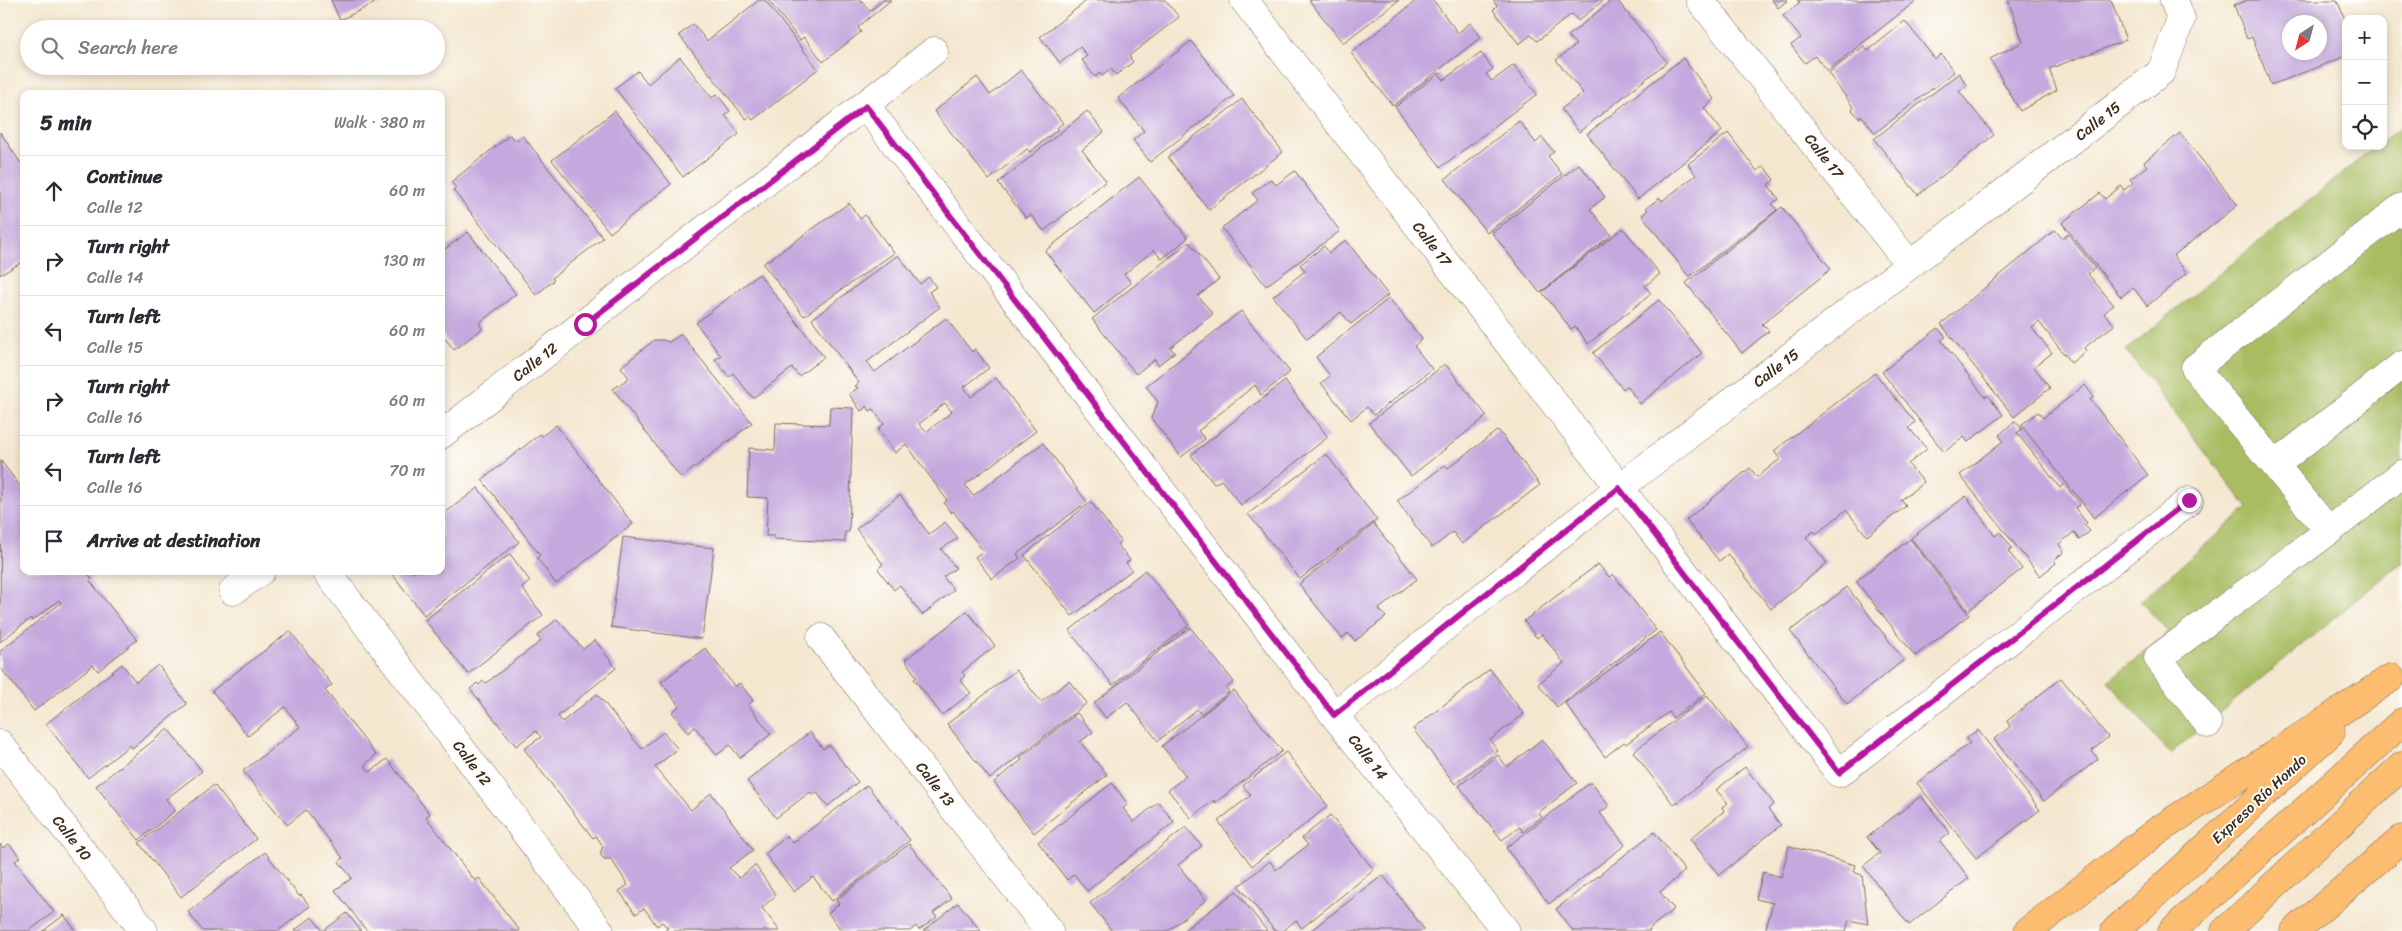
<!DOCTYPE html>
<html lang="en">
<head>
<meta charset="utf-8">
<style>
	body { margin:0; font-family:Sriracha,sans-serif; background:#f7f7f7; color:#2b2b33 }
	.controls { position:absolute; right:15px; top:15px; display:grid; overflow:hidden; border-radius:10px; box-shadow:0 2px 8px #0003 }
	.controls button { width:45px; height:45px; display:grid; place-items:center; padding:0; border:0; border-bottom:1px solid #e1e1e2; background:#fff; color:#2b2b33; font:25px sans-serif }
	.compass { position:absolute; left:2282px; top:15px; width:45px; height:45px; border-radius:50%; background:#fff; box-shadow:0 2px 8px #0003; rotate:216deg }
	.stop { position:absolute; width:15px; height:15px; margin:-11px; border:4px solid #b5179e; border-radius:50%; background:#fff }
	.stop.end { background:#b5179e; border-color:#fff; box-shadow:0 1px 5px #0008 }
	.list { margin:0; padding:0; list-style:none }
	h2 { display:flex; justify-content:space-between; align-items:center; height:65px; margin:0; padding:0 20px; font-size:21px }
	h2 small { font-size:16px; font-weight:400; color:#7c7c81 }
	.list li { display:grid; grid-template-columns:32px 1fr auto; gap:15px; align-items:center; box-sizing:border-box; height:70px; padding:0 20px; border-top:1px solid #e1e1e2 }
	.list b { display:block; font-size:19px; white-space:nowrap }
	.list p { margin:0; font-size:16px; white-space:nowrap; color:#7c7c81 }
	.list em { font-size:16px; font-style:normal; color:#7c7c81 }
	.icon { flex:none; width:28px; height:28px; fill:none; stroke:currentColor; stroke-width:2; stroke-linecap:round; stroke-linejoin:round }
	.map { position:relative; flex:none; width:2402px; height:931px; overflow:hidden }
	.search { position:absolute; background:#fff; box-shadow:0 2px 8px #0003; left:20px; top:20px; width:425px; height:55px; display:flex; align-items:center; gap:12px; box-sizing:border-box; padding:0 18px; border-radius:28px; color:#7c7c81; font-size:19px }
	.panel { position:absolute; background:#fff; box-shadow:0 2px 8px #0003; left:20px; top:90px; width:425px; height:485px; border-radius:10px }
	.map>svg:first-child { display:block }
</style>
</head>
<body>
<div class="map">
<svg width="2402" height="931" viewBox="0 0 2402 931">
	<rect width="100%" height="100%" fill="#fdfcf7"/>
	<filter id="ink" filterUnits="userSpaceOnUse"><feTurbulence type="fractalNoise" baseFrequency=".02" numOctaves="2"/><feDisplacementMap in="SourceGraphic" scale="10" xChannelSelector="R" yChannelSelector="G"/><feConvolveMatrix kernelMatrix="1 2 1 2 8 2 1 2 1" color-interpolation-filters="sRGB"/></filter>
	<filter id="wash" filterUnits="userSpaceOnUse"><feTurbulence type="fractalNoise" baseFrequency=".0096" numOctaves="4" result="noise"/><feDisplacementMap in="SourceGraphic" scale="20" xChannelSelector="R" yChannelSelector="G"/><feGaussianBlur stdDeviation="1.12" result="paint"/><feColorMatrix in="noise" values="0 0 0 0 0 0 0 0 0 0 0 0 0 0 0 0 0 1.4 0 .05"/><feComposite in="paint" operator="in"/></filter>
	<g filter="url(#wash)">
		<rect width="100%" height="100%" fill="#f4e7d0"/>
		<!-- green -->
		<path fill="#a8bd62" stroke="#727440" d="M 2402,126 L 2402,562 L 2170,754 L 2108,681 L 2169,632 L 2140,601 L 2248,508 L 2126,350 L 2376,146 L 2383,146 L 2383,141 Z"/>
		<g id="blocks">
			<!-- building -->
			<path fill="#c4a8de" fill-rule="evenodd" d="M 331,0 L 381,0 L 340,20 Z
				M 759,0 L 765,0 L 818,69 L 753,120 L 750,116 L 746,119 L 679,35 L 693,24 L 707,41 Z
				M 768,0 L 861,0 L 870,11 L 883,0 L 891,0 L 858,27 L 861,32 L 823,62 L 804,37 L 800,40 Z
				M 1084,0 L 1165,0 L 1179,17 L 1129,56 L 1133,62 L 1116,75 L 1111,69 L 1102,76 L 1100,73 L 1095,77 L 1082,60 L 1087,56 L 1080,47 L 1060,63 L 1040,37 L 1085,2 Z
				M 1309,0 L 1399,0 L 1343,43 Z
				M 1417,0 L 1433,0 L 1458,33 L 1470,23 L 1481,37 L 1393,106 L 1351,53 Z
				M 1493,0 L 1604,0 L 1578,21 L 1572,14 L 1537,41 L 1531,35 L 1519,44 L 1493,10 L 1497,6 Z
				M 1612,0 L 1617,0 L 1667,62 L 1579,132 L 1561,109 L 1583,93 L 1556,60 L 1576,45 L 1568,36 Z
				M 1772,0 L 1788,0 L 1778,8 Z
				M 1797,0 L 1917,0 L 1827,71 L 1815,56 L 1805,63 L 1791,45 L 1801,38 L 1783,16 L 1800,2 Z
				M 2008,0 L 2111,0 L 2126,40 L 2049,69 L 2057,90 L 2020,111 L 1990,59 L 2023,42 Z
				M 2248,0 L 2337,0 L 2346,22 L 2346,56 L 2271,85 L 2252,37 L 2247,39 L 2234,5 ZM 2290,22 L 2320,22 L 2320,52 L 2290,52 Z
				M 1905,21 L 1935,59 L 1941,54 L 1954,72 L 1875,133 L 1862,116 L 1859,118 L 1852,110 L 1854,108 L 1828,73 L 1864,46 L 1868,51 Z
				M 1191,41 L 1234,96 L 1150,162 L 1133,140 L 1144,131 L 1118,98 Z
				M 1481,53 L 1493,69 L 1486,74 L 1492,81 L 1514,65 L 1537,94 L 1441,167 L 1395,107 L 1439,73 L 1443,80 Z
				M 680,57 L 712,98 L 717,94 L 730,111 L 725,115 L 739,134 L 683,177 L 615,88 L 638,71 L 648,84 Z
				M 1683,58 L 1714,99 L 1704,108 L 1722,131 L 1638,199 L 1587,134 Z
				M 1021,70 L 1063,123 L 1057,128 L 1058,129 L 1030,152 L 1027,149 L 989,180 L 934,111 L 977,77 L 990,95 Z
				M 1959,73 L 1967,85 L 1959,91 L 1994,135 L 1918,195 L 1874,139 Z
				M 1242,99 L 1283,152 L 1209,210 L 1168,157 Z
				M 615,111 L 671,184 L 610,233 L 552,160 Z
				M 1087,111 L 1104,132 L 1082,150 L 1106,181 L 1044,231 L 1031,215 L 1026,218 L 998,183 Z
				M 1519,121 L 1536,143 L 1542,137 L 1554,152 L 1548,156 L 1562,174 L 1487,233 L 1445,179 Z
				M 0,132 L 24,168 L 24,261 L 0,275 Z
				M 1728,133 L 1757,171 L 1764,166 L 1774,180 L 1768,185 L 1779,199 L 1772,204 L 1777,210 L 1689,277 L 1642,215 L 1648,210 L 1646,208 L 1660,198 L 1662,201 L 1696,175 L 1688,164 Z
				M 2180,133 L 2238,205 L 2173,256 L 2187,273 L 2147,306 L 2133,287 L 2121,297 L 2062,223 L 2100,193 L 2105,199 L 2121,186 L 2124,190 L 2133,183 L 2130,179 L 2147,166 L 2144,162 Z
				M 510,135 L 515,141 L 523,136 L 603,238 L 552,278 L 554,280 L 536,295 L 453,190 L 456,188 L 451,182 Z
				M 1579,164 L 1605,197 L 1590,209 L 1611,235 L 1540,293 L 1492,233 Z
				M 1295,171 L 1340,231 L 1266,286 L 1222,228 L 1258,200 L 1252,193 L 1271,179 L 1276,185 Z
				M 1139,177 L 1188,238 L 1162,259 L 1154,250 L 1124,274 L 1131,283 L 1094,313 L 1045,251 Z
				M 849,203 L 860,219 L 865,215 L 894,253 L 804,316 L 763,264 Z
				M 1782,207 L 1831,269 L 1762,324 L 1769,331 L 1742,353 L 1686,283 Z
				M 1623,228 L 1660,274 L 1645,286 L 1651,294 L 1588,344 L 1575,326 L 1571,329 L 1542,292 Z
				M 2055,230 L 2062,238 L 2068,234 L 2095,268 L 2088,274 L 2114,305 L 2104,313 L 2114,325 L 2084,348 L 2086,351 L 2071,363 L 2039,322 L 2032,328 L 2052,353 L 2034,367 L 2050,388 L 2014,417 L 1941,324 Z
				M 468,232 L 516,294 L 479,323 L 482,329 L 454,350 L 441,333 L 441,252 Z
				M 1346,240 L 1388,295 L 1351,324 L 1341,312 L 1307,339 L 1273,296 L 1305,271 L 1300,265 L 1324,246 L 1329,253 Z
				M 1189,242 L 1219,279 L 1198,296 L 1213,314 L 1170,348 L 1175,352 L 1158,365 L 1155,359 L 1136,374 L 1092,319 Z
				M 898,255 L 920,284 L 929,277 L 936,287 L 929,292 L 940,307 L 867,362 L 875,372 L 946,318 L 972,352 L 975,349 L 989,368 L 964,387 L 971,397 L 996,378 L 1036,431 L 965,485 L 973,496 L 1043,443 L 1087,502 L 1017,554 L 1020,558 L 992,579 L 975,557 L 983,551 L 953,511 L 951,513 L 944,503 L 947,500 L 906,444 L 895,453 L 878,429 L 884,424 L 873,409 L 870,411 L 867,406 L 861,411 L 849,394 L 858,388 L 855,386 L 859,383 L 812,319 ZM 945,403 L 952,412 L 926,432 L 919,424 Z
				M 759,274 L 824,357 L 799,376 L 792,368 L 753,398 L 733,373 L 729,377 L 715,359 L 721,356 L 696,323 Z
				M 1389,298 L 1422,339 L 1414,346 L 1432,369 L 1374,415 L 1367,407 L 1351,420 L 1321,383 L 1330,376 L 1316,357 Z
				M 1659,300 L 1702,353 L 1640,404 L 1627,386 L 1623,389 L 1593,353 Z
				M 1241,311 L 1290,372 L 1261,395 L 1255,385 L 1198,431 L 1205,439 L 1181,457 L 1151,418 L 1158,402 L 1146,386 Z
				M 1938,328 L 1946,337 L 1941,340 L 1985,397 L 1988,395 L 2003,415 L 1968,442 L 1964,437 L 1944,452 L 1882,372 Z
				M 681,334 L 752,423 L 681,478 L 613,389 L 629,378 L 621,367 L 654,340 L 663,340 L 669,342 Z
				M 1445,364 L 1487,416 L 1411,476 L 1369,423 Z
				M 1875,373 L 1915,422 L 1909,428 L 1927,449 L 1908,464 L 1924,482 L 1901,500 L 1906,506 L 1867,536 L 1846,510 L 1816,534 L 1814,531 L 1806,537 L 1827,563 L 1771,609 L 1728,554 L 1719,561 L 1686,520 L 1750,468 L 1757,477 L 1780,459 L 1774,451 Z
				M 1285,381 L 1328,437 L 1241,505 L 1221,480 L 1214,484 L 1191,455 Z
				M 2085,385 L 2094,397 L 2090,399 L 2148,475 L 2094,518 L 2021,425 L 2038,412 L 2043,418 Z
				M 830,407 L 853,408 L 849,532 L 845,532 L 845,542 L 774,539 L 774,536 L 766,536 L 768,498 L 747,497 L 749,448 L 775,450 L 776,423 L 829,425 Z
				M 2015,421 L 2022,429 L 2017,433 L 2060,488 L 2064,484 L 2080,504 L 2075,508 L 2087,523 L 2084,525 L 2090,531 L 2079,540 L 2074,532 L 2059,544 L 2064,552 L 2054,560 L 2056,563 L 2040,576 L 1960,475 L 2003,441 L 1999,435 Z
				M 556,425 L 633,524 L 556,584 L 537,558 L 540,555 L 482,480 L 540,434 L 542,436 Z
				M 1498,430 L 1540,485 L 1462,544 L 1453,532 L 1432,548 L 1397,501 L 1445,465 L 1448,468 Z
				M 1326,454 L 1377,520 L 1300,579 L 1248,514 Z
				M 1,461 L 24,491 L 24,571 L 86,571 L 92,579 L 90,581 L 137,640 L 98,671 L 93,665 L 34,711 L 0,667 L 0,651 L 61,603 L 59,600 L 32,621 L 31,618 L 0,642 Z
				M 478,488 L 519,542 L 424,615 L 390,571 L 441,571 L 441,516 Z
				M 900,495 L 929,534 L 945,522 L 958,538 L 941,549 L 956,568 L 943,577 L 954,590 L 922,615 L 900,585 L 894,590 L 878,569 L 883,564 L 856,529 Z
				M 1966,496 L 1995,536 L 2000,532 L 2012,548 L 2008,551 L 2022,569 L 1968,611 L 1911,538 Z
				M 1091,502 L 1121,541 L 1117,544 L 1130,560 L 1126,563 L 1132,570 L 1072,616 L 1024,555 Z
				M 1374,524 L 1417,579 L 1379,609 L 1386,617 L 1355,641 L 1348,633 L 1342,638 L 1299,584 Z
				M 623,537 L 714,548 L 702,639 L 611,627 Z
				M 1910,539 L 1969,615 L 1915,656 L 1856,581 Z
				M 510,554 L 530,581 L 522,588 L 543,615 L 468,674 L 425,620 Z
				M 1598,564 L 1609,577 L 1613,574 L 1656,630 L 1557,707 L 1538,684 L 1564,663 L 1542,634 L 1537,638 L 1524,621 Z
				M 1145,570 L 1189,625 L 1113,685 L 1069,631 Z
				M 1847,587 L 1904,660 L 1847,704 L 1790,631 Z
				M 967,611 L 995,646 L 962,672 L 965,676 L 960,680 L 971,693 L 942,715 L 914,679 L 917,677 L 905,660 Z
				M 557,619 L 583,649 L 595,640 L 616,668 L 558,716 L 562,722 L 597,694 L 642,749 L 663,732 L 678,749 L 655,767 L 691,810 L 711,793 L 753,850 L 729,868 L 739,878 L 755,865 L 776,895 L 762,908 L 780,931 L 664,931 L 668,928 L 662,922 L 657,926 L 644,908 L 636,914 L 619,891 L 628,885 L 611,859 L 604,859 L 600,854 L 603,846 L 596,836 L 593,838 L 524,749 L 541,737 L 536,731 L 516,746 L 470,689 L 477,683 L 479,685 L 483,681 L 486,683 L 541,641 L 537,636 Z
				M 1190,627 L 1234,682 L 1226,688 L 1229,692 L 1201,714 L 1197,709 L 1158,741 L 1127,702 L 1106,718 L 1094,703 Z
				M 290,631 L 332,685 L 325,690 L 376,755 L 365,765 L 368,770 L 370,772 L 387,759 L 430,814 L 426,817 L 475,881 L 479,878 L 520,931 L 367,931 L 335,890 L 352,878 L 339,862 L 343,858 L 306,810 L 287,825 L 243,771 L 300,727 L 285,707 L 248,736 L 212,691 Z
				M 1660,632 L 1706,693 L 1673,718 L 1669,712 L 1626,744 L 1624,742 L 1605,757 L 1565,703 Z
				M 705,648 L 735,687 L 740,683 L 753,701 L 748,705 L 771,734 L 740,758 L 730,745 L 717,755 L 695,727 L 688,733 L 672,712 L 679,706 L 661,682 Z
				M 122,664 L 136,682 L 158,665 L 187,704 L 132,748 L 130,745 L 88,778 L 46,724 Z
				M 1490,669 L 1524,714 L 1490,740 L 1498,751 L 1455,784 L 1413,729 Z
				M 1016,670 L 1041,702 L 1069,681 L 1087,703 L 990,779 L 947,724 Z
				M 2061,678 L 2108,737 L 2092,751 L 2098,759 L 2044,801 L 1994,739 L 2010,727 L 2007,721 Z
				M 1234,690 L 1282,751 L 1215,803 L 1214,800 L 1191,818 L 1168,790 L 1186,776 L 1162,746 Z
				M 1707,695 L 1748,747 L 1674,805 L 1633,752 Z
				M 1077,713 L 1093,732 L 1080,742 L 1107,775 L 1034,833 L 994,782 L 1022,760 L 1020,758 Z
				M 168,729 L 202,771 L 166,799 L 175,811 L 139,840 L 96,786 Z
				M 1978,730 L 2040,810 L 1976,858 L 1917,783 L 1970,743 L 1966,738 Z
				M 810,732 L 823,749 L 829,745 L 858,782 L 828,806 L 816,792 L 812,795 L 810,792 L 776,818 L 747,781 Z
				M 1542,739 L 1577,783 L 1538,813 L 1542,817 L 1523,832 L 1520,827 L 1502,840 L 1459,786 L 1498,755 L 1507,767 Z
				M 1286,752 L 1328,806 L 1252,866 L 1218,821 L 1251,795 L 1243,786 Z
				M 1745,767 L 1774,804 L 1768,809 L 1781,825 L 1719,875 L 1690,839 L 1724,811 L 1722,807 L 1728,803 L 1716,790 Z
				M 1591,782 L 1609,806 L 1600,813 L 1625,845 L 1549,904 L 1506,848 Z
				M 1112,783 L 1128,804 L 1123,808 L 1134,822 L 1158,802 L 1174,822 L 1087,891 L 1074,874 L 1067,880 L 1038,842 Z
				M 214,785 L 256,839 L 181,897 L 139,843 Z
				M 867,785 L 910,840 L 832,901 L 813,877 L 794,892 L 765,854 L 787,836 L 793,843 Z
				M 1921,796 L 1950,833 L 1940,841 L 1969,878 L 1909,925 L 1863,866 L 1880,853 L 1867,837 Z
				M 1330,815 L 1374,870 L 1302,928 L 1296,920 L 1283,931 L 1275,931 L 1239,886 L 1270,861 L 1276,870 L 1308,845 L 1302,838 Z
				M 1186,827 L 1202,846 L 1178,865 L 1206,900 L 1168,931 L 1112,931 L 1090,903 Z
				M 1654,832 L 1685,871 L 1660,892 L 1674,909 L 1649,929 L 1650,931 L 1573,931 L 1556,909 Z
				M 0,844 L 3,848 L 9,844 L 20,857 L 15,861 L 54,912 L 29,931 L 0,931 Z
				M 909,844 L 952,899 L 933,913 L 937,917 L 919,930 L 916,926 L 910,931 L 842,931 L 828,913 L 839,904 L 836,900 Z
				M 1789,846 L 1855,865 L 1853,872 L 1862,875 L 1868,924 L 1849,920 L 1846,931 L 1765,931 L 1773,903 L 1756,899 L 1763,872 L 1781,877 Z
				M 265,852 L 299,896 L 301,895 L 310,906 L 278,931 L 203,931 L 188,912 Z
				M 1383,875 L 1424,929 L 1421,931 L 1310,931 Z
				M 1236,891 L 1267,931 L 1183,931 Z
				M 958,903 L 981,931 L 923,931 Z
				M 347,913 L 361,931 L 323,931 Z
				M 64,915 L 76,931 L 43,931 Z
				M 312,917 L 323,931 L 294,931 Z"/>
		</g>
	</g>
	<g filter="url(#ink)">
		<use href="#blocks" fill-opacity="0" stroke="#7c6c5c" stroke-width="1"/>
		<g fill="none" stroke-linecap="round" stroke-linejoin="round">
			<!-- minor casing -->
			<g stroke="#7c6c5c" stroke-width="29">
				<path id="minor" d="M 1244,0 L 1839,773 L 2189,501
					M 1700,0 L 1910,265
					M 866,106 L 1334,715 L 1506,931
					M 2402,207 L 2195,368 L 2329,531 L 2402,474
					M 441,435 L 934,51
					M 2275,465 L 2402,365
					M 326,571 L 600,931
					M 233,591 L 261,571
					M 821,638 L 1049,931
					M 1334,715 L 1619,488 L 2161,72 L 2181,19 L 2174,0
					M 2208,724 L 2158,658 L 2329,531
					M 0,744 L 144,931"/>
			</g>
			<!-- highway casing -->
			<g stroke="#7c6c5c" stroke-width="29">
				<path id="highway" d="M 2028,931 L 2157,831 L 2391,678
					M 2115,931 L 2331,732
					M 2172,931 L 2402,722
					M 2225,931 L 2402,766
					M 2295,931 L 2402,839"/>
			</g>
			<!-- minor -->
			<use href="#minor" stroke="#fff" stroke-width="28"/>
			<!-- highway -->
			<use href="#highway" stroke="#fcbd6f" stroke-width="28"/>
		</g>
	</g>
	<g fill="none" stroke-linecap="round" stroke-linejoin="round" filter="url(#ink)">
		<!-- route -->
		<path stroke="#b5179e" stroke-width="6" d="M 585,324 L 866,106 L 1334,715 L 1619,488 L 1839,773 L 2189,500"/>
	</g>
	<g text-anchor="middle" stroke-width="4" stroke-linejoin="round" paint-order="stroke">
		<!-- street labels -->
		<g font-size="15" fill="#3b2a1e" stroke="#fdfcf7">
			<text transform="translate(2098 121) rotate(-38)" y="5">Calle 15</text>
			<text transform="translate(1824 156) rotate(52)" y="5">Calle 17</text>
			<text transform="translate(1432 244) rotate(52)" y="5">Calle 17</text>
			<text transform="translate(535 362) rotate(-38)" y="5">Calle 12</text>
			<text transform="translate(1776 368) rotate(-37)" y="5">Calle 15</text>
			<text transform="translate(1368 757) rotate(52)" y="5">Calle 14</text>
			<text transform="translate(472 763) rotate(53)" y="5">Calle 12</text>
			<text transform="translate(935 784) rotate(52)" y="5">Calle 13</text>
			<text transform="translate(2259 799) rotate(-43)" y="5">Expreso Río Hondo</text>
			<text transform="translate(72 838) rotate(52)" y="5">Calle 10</text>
		</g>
	</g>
</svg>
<div class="controls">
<button>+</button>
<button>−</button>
<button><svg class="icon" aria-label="locate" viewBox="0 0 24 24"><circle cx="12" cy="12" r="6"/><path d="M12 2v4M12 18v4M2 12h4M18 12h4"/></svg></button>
</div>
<svg class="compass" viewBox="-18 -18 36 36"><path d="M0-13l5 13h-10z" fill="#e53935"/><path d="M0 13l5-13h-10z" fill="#7c7c81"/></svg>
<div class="stop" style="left:585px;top:324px"></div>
<div class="stop end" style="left:2189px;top:500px"></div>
<div class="search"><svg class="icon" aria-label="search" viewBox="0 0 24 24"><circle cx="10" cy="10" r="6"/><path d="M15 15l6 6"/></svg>Search here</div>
<section class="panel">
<h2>5 min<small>Walk · 380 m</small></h2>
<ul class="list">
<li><svg class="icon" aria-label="ahead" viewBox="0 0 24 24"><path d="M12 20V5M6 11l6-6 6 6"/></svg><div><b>Continue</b><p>Calle 12</p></div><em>60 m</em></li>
<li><svg class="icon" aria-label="right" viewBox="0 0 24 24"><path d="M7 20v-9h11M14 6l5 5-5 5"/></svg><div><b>Turn right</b><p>Calle 14</p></div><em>130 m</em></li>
<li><svg class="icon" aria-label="left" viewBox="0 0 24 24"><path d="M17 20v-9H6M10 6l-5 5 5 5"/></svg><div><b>Turn left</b><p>Calle 15</p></div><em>60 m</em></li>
<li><svg class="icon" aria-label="right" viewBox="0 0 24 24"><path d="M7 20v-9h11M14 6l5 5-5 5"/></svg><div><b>Turn right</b><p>Calle 16</p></div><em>60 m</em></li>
<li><svg class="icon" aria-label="left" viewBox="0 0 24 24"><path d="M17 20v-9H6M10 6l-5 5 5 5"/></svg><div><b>Turn left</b><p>Calle 16</p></div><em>70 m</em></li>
<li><svg class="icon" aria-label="arrive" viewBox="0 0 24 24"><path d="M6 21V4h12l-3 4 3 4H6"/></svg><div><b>Arrive at destination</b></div></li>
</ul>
</section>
</div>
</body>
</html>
